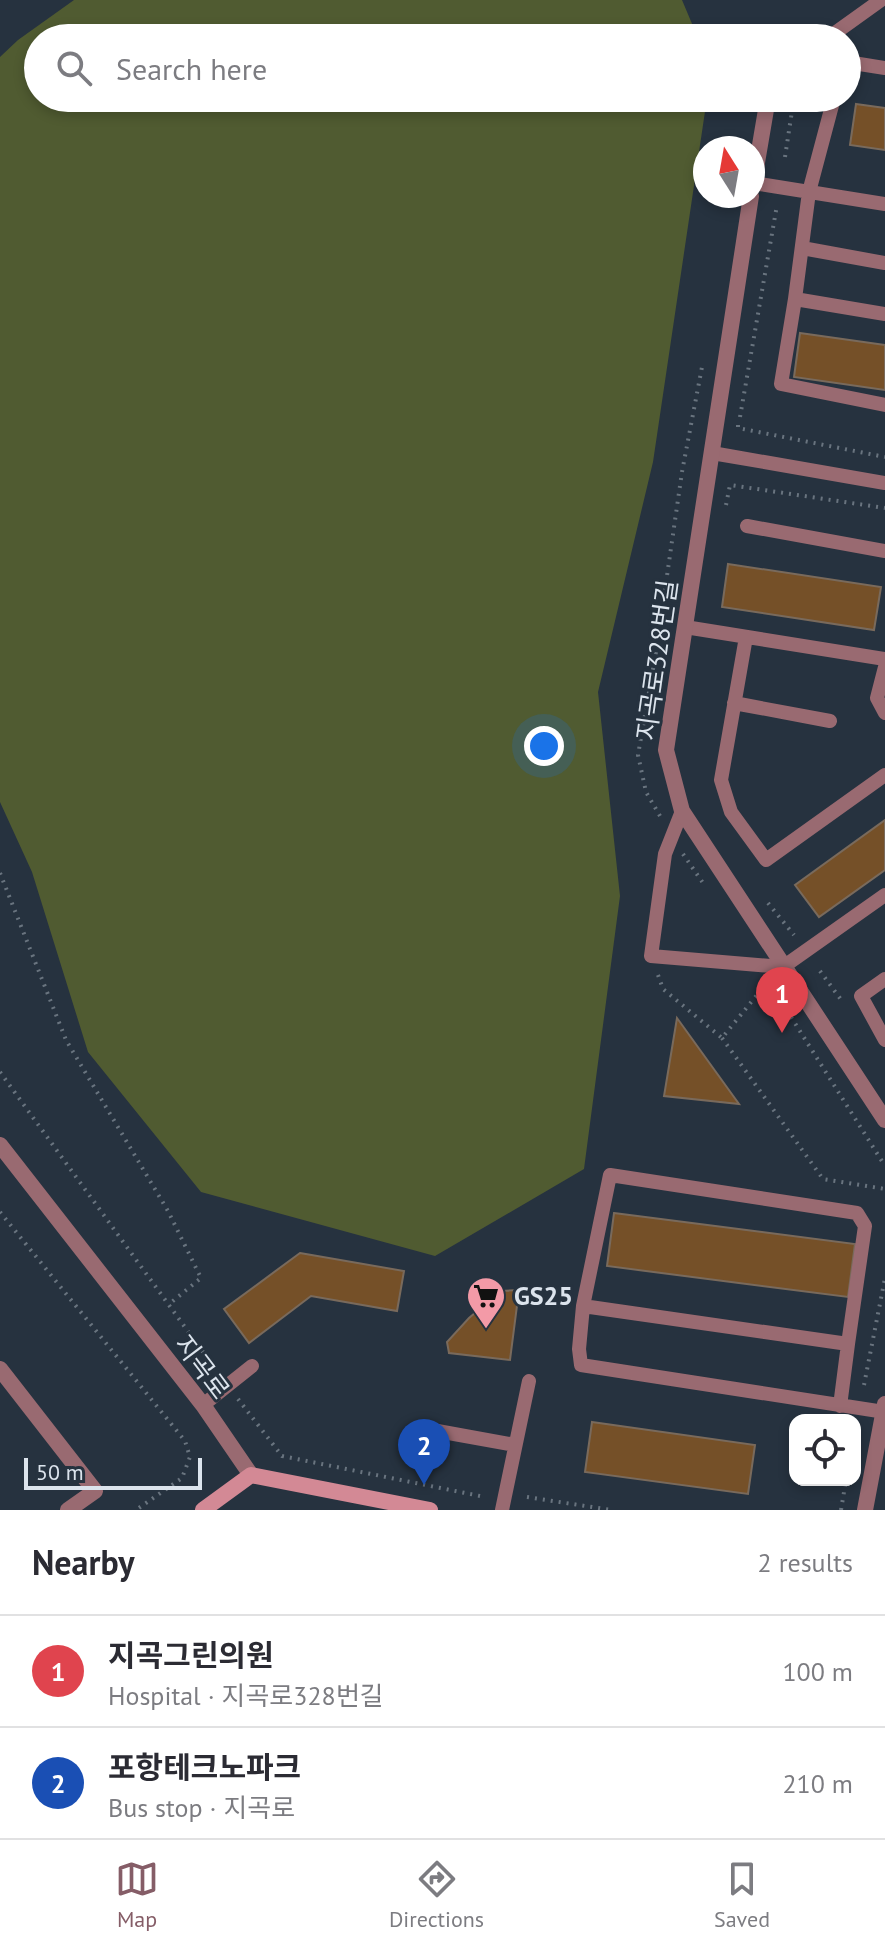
<!DOCTYPE html>
<html lang="en">
<head>
<meta charset="utf-8">
<style>
	body { margin:0; font-family:"PT Sans","Noto Sans KR",sans-serif; background:#f2f2f3; color:#2b2b33 }
	.controls { position:absolute; right:24px; bottom:24px; display:grid; overflow:hidden; border-radius:16px; box-shadow:0 4px 12px #0003 }
	.controls button { width:72px; height:72px; display:grid; place-items:center; padding:0; border:0; border-bottom:2px solid #e1e1e2; background:#fff; color:#2b2b33; font:40px sans-serif }
	.compass { position:absolute; left:693px; top:136px; width:72px; height:72px; border-radius:50%; background:#fff; box-shadow:0 4px 12px #0003; rotate:349deg }
	.scale { position:absolute; left:24px; bottom:20px; width:178px; box-sizing:border-box; padding-left:8px; border:4px solid #dce4ed; border-top:0; font-size:22px; line-height:28px; white-space:nowrap; color:#dce4ed; -webkit-text-stroke:6px #26323f; paint-order:stroke }
	.you { position:absolute; left:544px; top:746px; width:28px; height:28px; margin:-20px; border:6px solid #fff; border-radius:50%; background:#1a73e8; box-shadow:0 0 0 12px #1a73e833 }
	.badge { display:grid; place-items:center; width:52px; height:52px; border-radius:50%; background:#855d67; color:#fff; font-size:26px; font-weight:700 }
	.pin { position:absolute; translate:-50% -66px; filter:drop-shadow(0 2px 4px #0008) }
	.pin::after { content:''; position:absolute; top:42px; width:28px; height:24px; background:inherit; clip-path:polygon(0 0,100% 0,50% 100%) }
	.list { margin:0; padding:0; list-style:none }
	h2 { display:flex; justify-content:space-between; align-items:center; height:104px; margin:0; padding:0 32px; font-size:34px }
	h2 small { font-size:26px; font-weight:400; color:#7c7c81 }
	.list li { display:grid; grid-template-columns:52px 1fr auto; gap:24px; align-items:center; box-sizing:border-box; height:112px; padding:0 32px; border-top:2px solid #e1e1e2 }
	.list b { display:block; font-size:30px; white-space:nowrap }
	.list p { margin:0; font-size:26px; white-space:nowrap; color:#7c7c81 }
	.list em { font-size:26px; font-style:normal; color:#7c7c81 }
	.icon { flex:none; width:44px; height:44px; fill:none; stroke:currentColor; stroke-width:2; stroke-linecap:round; stroke-linejoin:round }
	.map { position:relative; flex:none; width:885px; height:1510px; overflow:hidden }
	.search { position:absolute; background:#fff; box-shadow:0 4px 12px #0003; left:24px; right:24px; top:24px; height:88px; display:flex; align-items:center; gap:20px; box-sizing:border-box; padding:0 28px; border-radius:44px; color:#7c7c81; font-size:30px }
	.sheet { height:328px; background:#fff }
	nav { display:flex; justify-content:space-around; align-items:center; box-sizing:border-box; height:112px; border-top:2px solid #e1e1e2; background:#fff; font-size:22px; color:#7c7c81 }
	nav a { display:grid; justify-items:center; gap:4px }
	nav .on { color:#855d67 }
	.map>svg:first-child { display:block }
</style>
</head>
<body>
<div class="map">
<svg width="885" height="1510" viewBox="0 0 885 1510">
	<rect width="100%" height="100%" fill="#26323f"/>
	<!-- green -->
	<path fill="#505b31" d="M 74,0 L 682,0 L 698,38 L 38,38 L 38,98 L 707,98 L 653,462 L 598,692 L 620,896 L 584,1169 L 435,1256 L 201,1192 L 88,1052 L 32,872 L 0,802 L 0,57 L 18,40 Z"/>
	<!-- building -->
	<path fill="#755028" stroke="#796a5c" stroke-width="2" d="M 856,104 L 885,108 L 885,150 L 850,145 Z
		M 800,333 L 885,345 L 885,390 L 794,377 Z
		M 728,564 L 881,587 L 874,630 L 722,607 Z
		M 885,820 L 885,870 L 819,917 L 795,885 Z
		M 677,1018 L 739,1104 L 664,1096 Z
		M 614,1213 L 855,1244 L 848,1297 L 607,1266 Z
		M 300,1253 L 404,1271 L 397,1311 L 311,1296 L 249,1343 L 224,1309 Z
		M 519,1290 L 510,1360 L 449,1353 L 447,1342 L 469,1318 L 501,1291 Z
		M 592,1422 L 755,1445 L 748,1494 L 585,1472 Z"/>
	<g fill="none" stroke-linecap="round" stroke-linejoin="round">
		<!-- path -->
		<path stroke="#69747f" stroke-width="4" stroke-dasharray="2 6" stroke-linecap="butt" d="M 785,157 L 794,98
			M 740,417 L 777,205
			M 738,425 L 738,428 L 885,457
			M 726,505 L 730,485 L 885,508
			M 660,816 L 646,792 L 638,755 L 656,652 L 682,472 L 702,367
			M 683,854 L 703,883
			M 0,873 L 66,1040 L 168,1211 L 201,1278 L 168,1305
			M 768,903 L 794,935
			M 820,971 L 842,1001
			M 658,975 L 663,989 L 722,1038 L 765,985
			M 774,990 L 885,1166
			M 722,1038 L 823,1179 L 885,1189
			M 0,1072 L 216,1370
			M 0,1212 L 185,1441 L 190,1457 L 182,1478 L 136,1510
			M 864,1385 L 885,1278
			M 238,1399 L 282,1456 L 485,1497
			M 527,1497 L 611,1510
			M 841,1510 L 846,1480"/>
		<!-- service -->
		<path stroke="#996a71" stroke-width="14" d="M 828,38 L 881,0
			M 847,62 L 885,68
			M 834,98 L 809,192 L 795,299 L 885,314
			M 753,183 L 885,204
			M 802,248 L 885,263
			M 795,299 L 781,384 L 885,405
			M 712,453 L 885,483
			M 747,526 L 885,551
			M 685,627 L 885,659
			M 746,637 L 721,780 L 731,812 L 766,860 L 885,775
			M 885,667 L 877,698 L 885,713
			M 734,703 L 830,721
			M 682,811 L 665,854 L 651,956 L 783,967 L 885,895
			M 885,979 L 861,996 L 885,1040
			M 583,1306 L 610,1175 L 857,1213 L 865,1226 L 848,1344
			M 203,1405 L 252,1366
			M 840,1406 L 848,1344 L 583,1306 L 579,1349 L 581,1365 L 885,1412
			M 432,1430 L 515,1445
			M 502,1510 L 529,1381"/>
		<!-- minor -->
		<path stroke="#996a71" stroke-width="16" d="M 753,186 L 768,98
			M 751,196 L 666,750 L 682,811 L 885,1120
			M 0,1145 L 203,1405 L 251,1475
			M 0,1369 L 95,1491 L 68,1510
			M 865,1510 L 885,1404"/>
		<!-- secondary -->
		<path stroke="#d38995" stroke-width="16" d="M 203,1510 L 251,1475 L 430,1510"/>
	</g>
	<!-- icons -->
	<defs>
		<g id="supermarket-pin" transform="scale(2)"><path d="M0 17L-7.5 6A9.5 9.5 0 1 1 7.5 6Z" fill="#f39aa7" stroke="#26323f"/><path d="M-6-5.5h2.5l.6 2H6L4.5 2H-2.5L-4.4-4H-6ZM-1.5 3.2a1.3 1.3 0 1 0 .1 0ZM3 3.2a1.3 1.3 0 1 0 .1 0Z" fill="#111"/></g>
	</defs>
	<g fill-rule="evenodd">
		<use href="#supermarket-pin" x="486" y="1296"/>
	</g>
	<g text-anchor="middle" stroke-width="6" stroke-linejoin="round" paint-order="stroke">
		<!-- street labels -->
		<g font-size="26" fill="#dce4ed" stroke="#26323f">
			<text transform="translate(657 660) rotate(-82)" y="9">지곡로328번길</text>
			<text transform="translate(202 1367) rotate(53)" y="9">지곡로</text>
		</g>
		<!-- poi labels -->
		<g font-size="26" font-weight="bold" fill="#dce4ed" stroke="#26323f" text-anchor="start">
			<text x="514" y="1305">GS25</text>
		</g>
	</g>
</svg>
<div class="controls">
<button><svg class="icon" aria-label="locate" viewBox="0 0 24 24"><circle cx="12" cy="12" r="6"/><path d="M12 2v4M12 18v4M2 12h4M18 12h4"/></svg></button>
</div>
<svg class="compass" viewBox="-18 -18 36 36"><path d="M0-13l5 13h-10z" fill="#e53935"/><path d="M0 13l5-13h-10z" fill="#7c7c81"/></svg>
<div class="scale">50 m</div>
<div class="you"></div>
<div class="pin badge" style="left:782px;top:1033px;background:#e0444e">1</div>
<div class="pin badge" style="left:424px;top:1485px;background:#1a4fb4">2</div>
<div class="search"><svg class="icon" aria-label="search" viewBox="0 0 24 24"><circle cx="10" cy="10" r="6"/><path d="M15 15l6 6"/></svg>Search here</div>
</div>
<section class="sheet">
<h2>Nearby<small>2 results</small></h2>
<ul class="list">
<li><span class="badge" style="background:#e0444e">1</span><div><b>지곡그린의원</b><p>Hospital · 지곡로328번길</p></div><em>100 m</em></li>
<li><span class="badge" style="background:#1a4fb4">2</span><div><b>포항테크노파크</b><p>Bus stop · 지곡로</p></div><em>210 m</em></li>
</ul>
</section>
<nav>
<a class="on"><svg class="icon" aria-label="map" viewBox="0 0 24 24"><path d="M3 6l6-2 6 2 6-2v14l-6 2-6-2-6 2zM9 4v14M15 6v14"/></svg>Map</a>
<a><svg class="icon" aria-label="directions" viewBox="0 0 24 24"><path d="M12 3l9 9-9 9-9-9zM9 14v-3h6M13 9l2 2-2 2"/></svg>Directions</a>
<a><svg class="icon" aria-label="saved" viewBox="0 0 24 24"><path d="M7 4h10v16l-5-4-5 4z"/></svg>Saved</a>
</nav>
</body>
</html>
